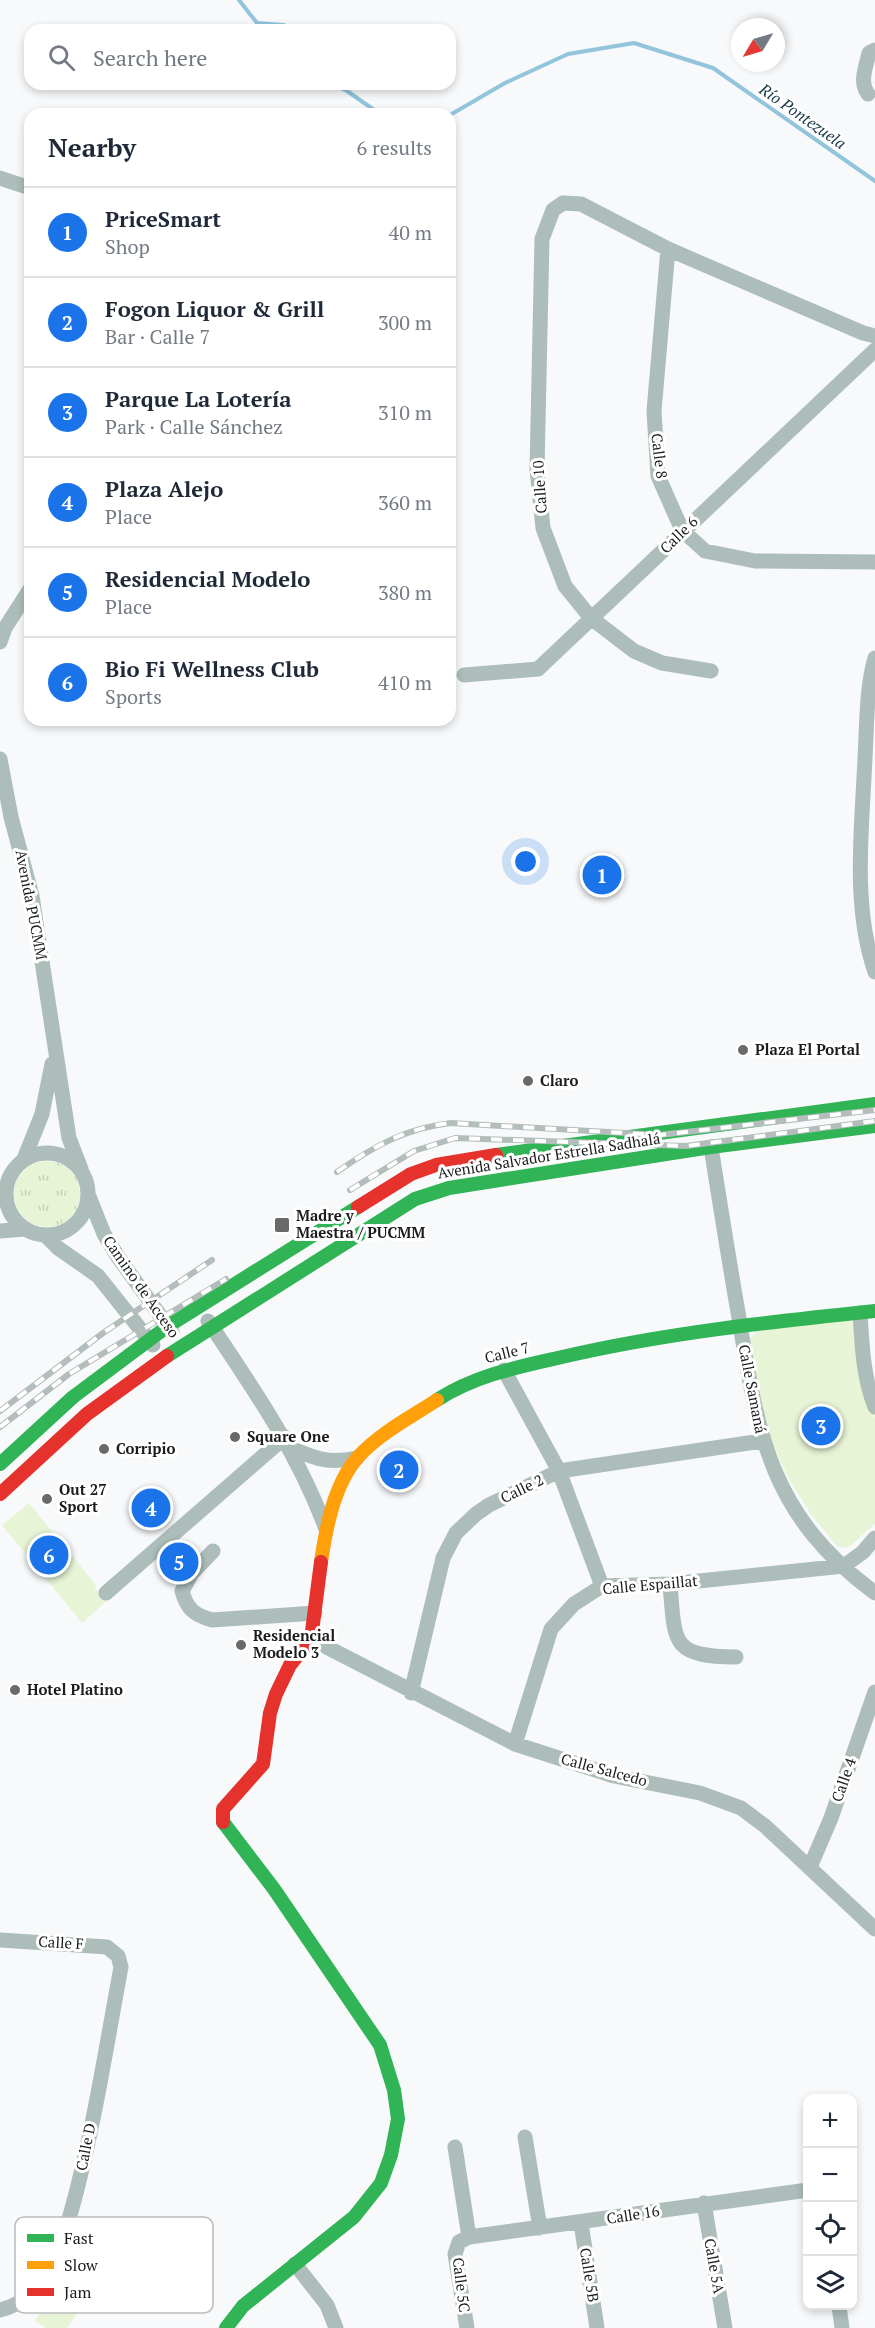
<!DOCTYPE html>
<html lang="en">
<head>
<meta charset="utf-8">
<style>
	body { margin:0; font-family:"PT Serif",serif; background:#f6f6f7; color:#1f2937 }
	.controls { position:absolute; right:18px; bottom:18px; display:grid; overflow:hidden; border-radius:12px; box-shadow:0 3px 9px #0003 }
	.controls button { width:54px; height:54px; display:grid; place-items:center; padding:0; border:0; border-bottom:2px solid #e0e1e3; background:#fff; color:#1f2937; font:30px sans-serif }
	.compass { position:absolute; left:731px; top:18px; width:54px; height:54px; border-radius:50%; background:#fff; box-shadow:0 3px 9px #0003; rotate:232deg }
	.you { position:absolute; left:526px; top:862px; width:21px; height:21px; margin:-15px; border:4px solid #fff; border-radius:50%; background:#1a73e8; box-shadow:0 0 0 9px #1a73e833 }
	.badge { display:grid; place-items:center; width:39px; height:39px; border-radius:50%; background:#1a73e8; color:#fff; font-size:20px; font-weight:700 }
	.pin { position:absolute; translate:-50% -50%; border:3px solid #fff; box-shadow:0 2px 6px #0006 }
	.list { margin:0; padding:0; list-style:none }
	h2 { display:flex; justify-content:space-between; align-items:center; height:78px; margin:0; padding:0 24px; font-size:26px }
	h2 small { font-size:20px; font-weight:400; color:#747a83 }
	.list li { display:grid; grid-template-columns:39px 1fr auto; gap:18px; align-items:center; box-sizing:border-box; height:90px; padding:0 24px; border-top:2px solid #e0e1e3 }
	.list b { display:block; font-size:22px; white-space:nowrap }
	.list p { margin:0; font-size:20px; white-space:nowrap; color:#747a83 }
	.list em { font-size:20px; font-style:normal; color:#747a83 }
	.icon { flex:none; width:33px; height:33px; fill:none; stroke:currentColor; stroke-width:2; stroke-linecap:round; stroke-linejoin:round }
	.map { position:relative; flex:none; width:875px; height:2328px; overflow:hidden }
	.search { position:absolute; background:#fff; box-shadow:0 3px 9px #0003; left:24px; top:24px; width:432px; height:66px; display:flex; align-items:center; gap:15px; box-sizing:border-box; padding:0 21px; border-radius:18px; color:#747a83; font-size:22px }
	.panel { position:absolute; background:#fff; box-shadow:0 3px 9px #0003; left:24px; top:108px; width:432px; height:618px; border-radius:18px }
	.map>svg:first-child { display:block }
</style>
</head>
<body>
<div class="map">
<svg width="875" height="2328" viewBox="0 0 875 2328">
	<defs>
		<pattern id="grass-tufts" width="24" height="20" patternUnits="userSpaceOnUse" patternTransform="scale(1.5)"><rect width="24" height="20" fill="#e8f4d6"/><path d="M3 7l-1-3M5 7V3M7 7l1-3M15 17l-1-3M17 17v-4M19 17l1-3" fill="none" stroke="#c6d1b7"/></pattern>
	</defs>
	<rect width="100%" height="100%" fill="#f7f9fb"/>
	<!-- grass -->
	<path fill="url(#grass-tufts)" d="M14 1194a33 33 0 1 1 66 0a33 33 0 1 1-66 0Z"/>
	<!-- park -->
	<path fill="#e8f4d6" d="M 849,1319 L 854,1325 L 864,1389 L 875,1418 L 875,1524 L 850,1546 L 844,1548 L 837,1546 L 812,1516 L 789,1479 L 768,1435 L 749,1346 L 751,1337 L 757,1331 Z
		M 29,1503 L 96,1585 L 94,1587 L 107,1601 L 82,1623 L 2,1525 Z
		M 67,2272 L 93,2289 L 67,2328 L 46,2328 L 35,2321 Z"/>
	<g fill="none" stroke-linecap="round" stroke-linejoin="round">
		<!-- stream -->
		<path stroke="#92c4dc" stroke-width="4" d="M 239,0 L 257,23 L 284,25 L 287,30
			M 332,84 L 347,91 L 380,114
			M 450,115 L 505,83 L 568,54 L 634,43 L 713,68 L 875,181"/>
		<!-- street -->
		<path stroke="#acbdba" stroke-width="15" d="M 868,94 C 859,82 866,67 869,53 L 875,50
			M 0,178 L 30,188
			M 668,249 L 654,411 L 658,476 L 682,530 L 705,551 L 755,561 L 875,562
			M 0,642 L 5,628 L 30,589
			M 875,658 C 866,689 867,725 865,758 C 862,828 852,905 875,972
			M 711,671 L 662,663 L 634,651 L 591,618 L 565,586 L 543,528 L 537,469 L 542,239 L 553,210 L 563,203 L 581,204 L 668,249 L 863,333 L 875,336
			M 464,675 L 538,669 L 875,350
			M 0,759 L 11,817 L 32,896 L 69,1138 L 81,1169
			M 711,1147 C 720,1204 729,1261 739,1318 C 758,1437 771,1516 875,1593
			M6 1194a41 41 0 1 1 82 0a41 41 0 1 1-82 0Z
			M 24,1159 L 42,1114 L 52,1064
			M 88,1194 L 104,1234 L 118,1257 L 172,1332
			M 0,1231 L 25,1229
			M 45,1235 L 58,1248 L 98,1276 L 153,1345
			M 860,1313 C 862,1345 863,1377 875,1407
			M 208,1321 C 253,1388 298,1453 326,1529
			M 504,1370 L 559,1471 L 602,1586
			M 290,1448 C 317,1459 329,1464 357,1458
			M 213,1551 L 192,1573 L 182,1591 C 187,1609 194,1615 212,1620 L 315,1613
			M 670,1584 C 675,1644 671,1656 736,1657
			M 106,1593 L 285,1437
			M 311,1639 L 515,1744 L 614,1776 L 700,1793 L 741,1808 L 765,1826 L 875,1929
			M 411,1693 L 443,1558 L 456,1533 L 476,1514 L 489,1505 L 559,1471 L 762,1441
			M 515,1744 L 551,1629 L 574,1604 L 602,1586 L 670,1584 L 844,1566 L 863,1552 L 875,1538
			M 810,1867 L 831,1818 L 875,1692
			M 0,1940 L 107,1947 L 118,1956 L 121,1967 C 106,2048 93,2133 71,2212 C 65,2232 61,2255 50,2272 C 39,2290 21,2305 0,2310
			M 525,2137 L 540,2228
			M 455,2147 L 469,2237
			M 704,2203 L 725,2328
			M 581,2223 L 597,2328
			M 295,2264 L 327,2305 L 336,2328
			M 839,2306 L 842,2328
			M 467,2328 L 455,2254 L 459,2242 L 469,2237 L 808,2190"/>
		<!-- fast -->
		<path stroke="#30b455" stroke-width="14" d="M 496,1155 L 875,1104
			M 167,1356 L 415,1199 L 449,1188 L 711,1147 L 875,1126
			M 437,1400 C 476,1375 518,1367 562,1357 C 665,1333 770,1322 875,1311
			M 0,1464 L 73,1397 L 168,1326 L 358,1207
			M 223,1822 L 274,1889 L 380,2045 L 394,2090 L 398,2119 L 391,2155 L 381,2183 L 354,2217 L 243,2306 L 226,2328"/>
		<!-- slow -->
		<path stroke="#ff9f0a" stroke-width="14" d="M 321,1562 C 326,1528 334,1484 358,1457 C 380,1433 411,1417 437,1400"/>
		<!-- jam -->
		<path stroke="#e5322d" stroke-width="14" d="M 358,1207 L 411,1174 L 436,1165 L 496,1155
			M 0,1494 L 87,1414 L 167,1356
			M 223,1822 L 223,1809 L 263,1764 L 270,1713 L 276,1694 L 290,1665 L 311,1639 L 321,1562"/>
		<!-- rail casing -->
		<g stroke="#b3bdbb" stroke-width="6">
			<path id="rail" d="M 337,1172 C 374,1146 406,1128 451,1123 L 660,1135 L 875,1110
				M 350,1190 L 414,1151 L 455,1138 L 686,1146 L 875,1121
				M 0,1411 L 103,1333 L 212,1260
				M 0,1427 L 69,1374 L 226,1279"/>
		</g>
		<!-- rail -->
		<use href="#rail" stroke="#fff" stroke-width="4" stroke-dasharray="11" stroke-linecap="butt"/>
	</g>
	<!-- markers -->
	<g fill="#68696b" stroke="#fff" stroke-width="2">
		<circle cx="743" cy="1050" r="6"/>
		<circle cx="528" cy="1081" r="6"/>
		<rect x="274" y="1217" width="16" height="16" rx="3"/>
		<circle cx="235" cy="1437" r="6"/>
		<circle cx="104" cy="1449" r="6"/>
		<circle cx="47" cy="1499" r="6"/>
		<circle cx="241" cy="1645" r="6"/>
		<circle cx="15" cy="1690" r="6"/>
	</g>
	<g text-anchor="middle" stroke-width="6" stroke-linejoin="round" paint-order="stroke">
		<!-- street labels -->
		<g font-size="15" fill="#1b1c1e" stroke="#fff">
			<text transform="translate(659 456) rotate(83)" y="5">Calle 8</text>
			<text transform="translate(540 487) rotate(-94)" y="5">Calle 10</text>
			<text transform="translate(679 535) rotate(-44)" y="5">Calle 6</text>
			<text transform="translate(31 905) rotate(79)" y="5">Avenida PUCMM</text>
			<text transform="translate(549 1156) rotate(-9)" y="5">Avenida Salvador Estrella Sadhalá</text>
			<text transform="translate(141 1287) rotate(55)" y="5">Camino de Acceso</text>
			<text transform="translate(507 1353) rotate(-14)" y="5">Calle 7</text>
			<text transform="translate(752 1389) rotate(79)" y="5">Calle Samaná</text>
			<text transform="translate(522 1489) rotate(-26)" y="5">Calle 2</text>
			<text transform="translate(650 1585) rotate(-5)" y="5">Calle Espaillat</text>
			<text transform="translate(604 1770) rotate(15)" y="5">Calle Salcedo</text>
			<text transform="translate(844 1780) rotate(-71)" y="5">Calle 4</text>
			<text transform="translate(61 1943) rotate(3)" y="5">Calle F</text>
			<text transform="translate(86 2147) rotate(-79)" y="5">Calle D</text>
			<text transform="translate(633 2215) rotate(-9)" y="5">Calle 16</text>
			<text transform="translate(714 2266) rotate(80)" y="5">Calle 5A</text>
			<text transform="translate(589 2275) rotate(81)" y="5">Calle 5B</text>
			<text transform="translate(461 2285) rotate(83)" y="5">Calle 5C</text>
		</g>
		<!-- poi labels -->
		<g font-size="15" font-weight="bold" fill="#1b1c1e" stroke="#fff" text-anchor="start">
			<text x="755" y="1055">Plaza El Portal</text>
			<text x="540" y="1086">Claro</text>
			<text x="296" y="1221">Madre y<tspan x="296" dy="17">Maestra / PUCMM</tspan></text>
			<text x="247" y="1442">Square One</text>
			<text x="116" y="1454">Corripio</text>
			<text x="59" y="1495">Out 27<tspan x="59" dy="17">Sport</tspan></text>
			<text x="253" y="1641">Residencial<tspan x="253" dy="17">Modelo 3</tspan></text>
			<text x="27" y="1695">Hotel Platino</text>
		</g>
		<!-- water labels -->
		<g font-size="16" font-style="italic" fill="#163745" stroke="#fff">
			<text transform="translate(803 116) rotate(35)" y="6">Río Pontezuela</text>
		</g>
	</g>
	<!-- legend -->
	<rect x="15" y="2217" width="198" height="96" rx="9" fill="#fff" stroke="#bbbbbc" stroke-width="1.5"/>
	<rect x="27" y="2234" width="27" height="8" fill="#30b455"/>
	<rect x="27" y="2261" width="27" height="8" fill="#ff9f0a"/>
	<rect x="27" y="2288" width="27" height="8" fill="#e5322d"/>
	<g font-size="16" fill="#1b1c1e">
		<text x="64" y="2244">Fast</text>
		<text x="64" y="2271">Slow</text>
		<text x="64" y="2298">Jam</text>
	</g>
</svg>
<div class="controls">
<button>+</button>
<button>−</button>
<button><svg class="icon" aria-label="locate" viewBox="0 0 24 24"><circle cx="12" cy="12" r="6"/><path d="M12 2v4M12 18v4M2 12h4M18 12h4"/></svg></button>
<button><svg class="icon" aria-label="layers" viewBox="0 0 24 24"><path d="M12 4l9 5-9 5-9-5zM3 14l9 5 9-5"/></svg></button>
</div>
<svg class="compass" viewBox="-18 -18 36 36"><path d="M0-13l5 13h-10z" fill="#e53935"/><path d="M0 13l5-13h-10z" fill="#747a83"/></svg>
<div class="you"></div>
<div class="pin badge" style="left:602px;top:875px">1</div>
<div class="pin badge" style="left:399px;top:1470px">2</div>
<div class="pin badge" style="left:821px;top:1426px">3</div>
<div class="pin badge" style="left:151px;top:1508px">4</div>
<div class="pin badge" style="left:179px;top:1562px">5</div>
<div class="pin badge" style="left:49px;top:1555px">6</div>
<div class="search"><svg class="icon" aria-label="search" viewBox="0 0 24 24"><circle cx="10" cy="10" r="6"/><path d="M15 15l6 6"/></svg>Search here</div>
<section class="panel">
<h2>Nearby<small>6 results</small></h2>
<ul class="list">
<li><span class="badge">1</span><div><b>PriceSmart</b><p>Shop</p></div><em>40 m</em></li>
<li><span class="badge">2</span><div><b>Fogon Liquor &amp; Grill</b><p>Bar · Calle 7</p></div><em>300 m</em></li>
<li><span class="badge">3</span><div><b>Parque La Lotería</b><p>Park · Calle Sánchez</p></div><em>310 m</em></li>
<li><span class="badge">4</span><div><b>Plaza Alejo</b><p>Place</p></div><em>360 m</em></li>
<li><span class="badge">5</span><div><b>Residencial Modelo</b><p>Place</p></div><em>380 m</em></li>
<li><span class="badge">6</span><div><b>Bio Fi Wellness Club</b><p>Sports</p></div><em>410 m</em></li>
</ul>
</section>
</div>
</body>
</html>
